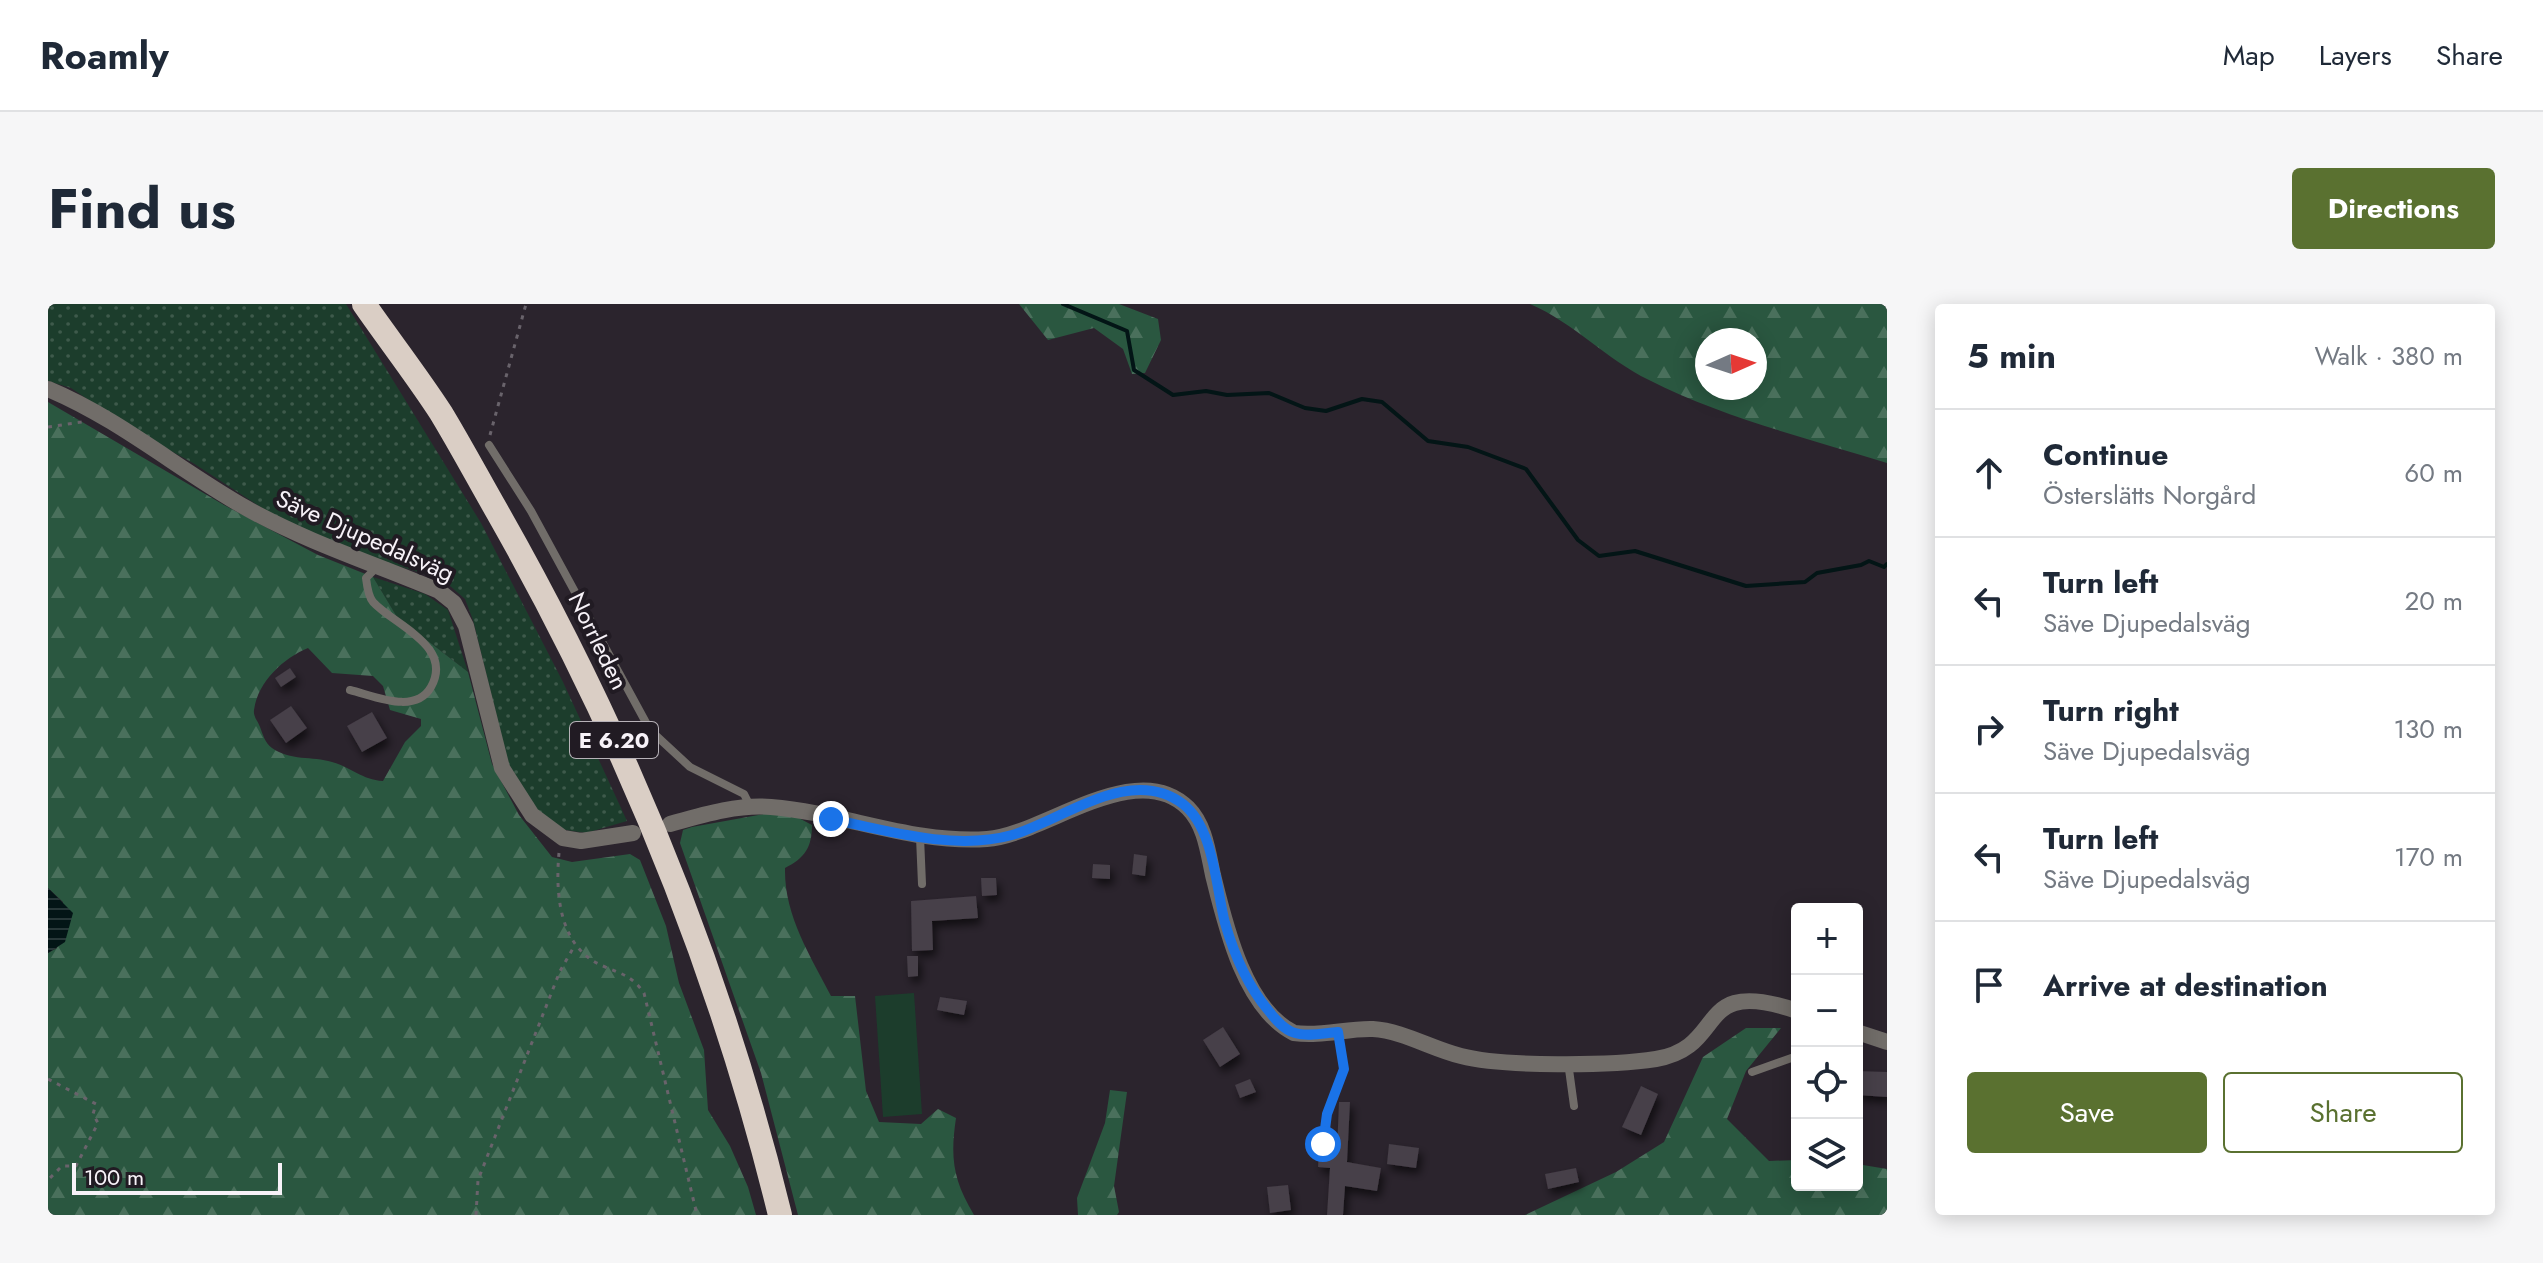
<!DOCTYPE html>
<html lang="en">
<head>
<meta charset="utf-8">
<style>
	body { margin:0; font-family:Jost,sans-serif; background:#f6f6f7; color:#1f2937 }
	.controls { position:absolute; right:24px; bottom:24px; display:grid; overflow:hidden; border-radius:8px; box-shadow:0 4px 20px #0003 }
	.controls button { width:72px; height:72px; display:grid; place-items:center; padding:0; border:0; border-bottom:2px solid #e0e1e3; background:#fff; color:#1f2937; font:40px sans-serif }
	.compass { position:absolute; left:1647px; top:24px; width:72px; height:72px; border-radius:50%; background:#fff; box-shadow:0 4px 20px #0003; rotate:87deg }
	.scale { position:absolute; left:24px; bottom:20px; width:210px; box-sizing:border-box; padding-left:8px; border:4px solid #f7f2f8; border-top:0; font-size:22px; line-height:28px; white-space:nowrap; color:#f7f2f8; -webkit-text-stroke:6px #211b23; paint-order:stroke }
	.stop { position:absolute; width:24px; height:24px; margin:-18px; border:6px solid #1a73e8; border-radius:50%; background:#fff }
	.stop.end { background:#1a73e8; border-color:#fff; box-shadow:0 2px 8px #0008 }
	.list { margin:0; padding:0; list-style:none }
	h2 { display:flex; justify-content:space-between; align-items:center; height:104px; margin:0; padding:0 32px; font-size:34px }
	h2 small { font-size:26px; font-weight:400; color:#747a83 }
	.list li { display:grid; grid-template-columns:52px 1fr auto; gap:24px; align-items:center; box-sizing:border-box; height:128px; padding:0 32px; border-top:2px solid #e0e1e3 }
	.list b { display:block; font-size:30px; white-space:nowrap }
	.list p { margin:0; font-size:26px; white-space:nowrap; color:#747a83 }
	.list em { font-size:26px; font-style:normal; color:#747a83 }
	.actions { display:flex; gap:16px; padding:24px 32px }
	.actions a { flex:1; padding:18px 0; border:2px solid #5a7130; border-radius:8px; text-align:center; font-size:28px; color:#5a7130 }
	.actions .main { background:#5a7130; color:#fff }
	.icon { flex:none; width:44px; height:44px; fill:none; stroke:currentColor; stroke-width:2; stroke-linecap:round; stroke-linejoin:round }
	.map { position:relative; flex:none; width:1839px; height:911px; overflow:hidden; border-radius:8px }
	header { display:flex; align-items:center; gap:48px; box-sizing:border-box; height:112px; padding:0 40px; background:#fff; border-bottom:2px solid #e0e1e3 }
	header strong { font-size:38px }
	nav { display:flex; gap:44px; margin-inline-start:auto; font-size:28px }
	.intro { display:flex; align-items:center; justify-content:space-between; box-sizing:border-box; height:192px; padding:0 48px }
	h1 { margin:0; font-size:56px }
	.button { padding:20px 36px; border-radius:8px; background:#5a7130; color:#fff; font-size:28px; font-weight:700 }
	main { display:flex; gap:48px; padding:0 48px }
	aside { flex:1; background:#fff; border-radius:8px; box-shadow:0 4px 20px #0003 }
	.map>svg:first-child { display:block }
</style>
</head>
<body>
<header>
<strong>Roamly</strong>
<nav><a>Map</a><a>Layers</a><a>Share</a></nav>
</header>
<div class="intro"><h1>Find us</h1><a class="button">Directions</a></div>
<main>
<div class="map">
<svg width="1839" height="911" viewBox="0 0 1839 911">
	<defs>
		<pattern id="green-dots" width="8" height="8" patternUnits="userSpaceOnUse" patternTransform="scale(2)"><rect width="8" height="8" fill="#1c3d2c"/><path d="M2 2h.1M6 6h.1" fill="none" stroke="#3e5a4b" stroke-width="1.8" stroke-linecap="round"/></pattern>
		<pattern id="forest-firs" width="22" height="20" patternUnits="userSpaceOnUse" patternTransform="scale(2)"><rect width="22" height="20" fill="#2a5740"/><path d="M5 1l3.5 6h-7zM16 11l3.5 6h-7z" fill="#4a705c"/></pattern>
		<pattern id="water-rules" width="6" height="5" patternUnits="userSpaceOnUse" patternTransform="scale(2)"><rect width="6" height="5" fill="#031516"/><path d="M0 2.5h6" fill="none" stroke="#283839"/></pattern>
		<filter id="shadow"><feDropShadow dx="3.5" dy="6" stdDeviation="4" flood-color="#0009"/></filter>
	</defs>
	<rect width="100%" height="100%" fill="#2b242d"/>
	<!-- green -->
	<path fill="url(#green-dots)" d="M 0,0 L 298,0 L 433,219 L 515,378 L 579,517 L 538,529 L 511,525 L 493,511 L 462,466 L 425,316 L 417,295 L 394,275 L 333,257 L 231,215 L 145,159 L 88,128 L 23,84 L 0,77 Z
		M 325,273 L 377,290 L 400,306 L 420,368 L 349,313 Z"/>
	<!-- forest -->
	<path fill="url(#forest-firs)" fill-rule="evenodd" d="M 971,0 L 1071,0 L 1110,15 L 1113,36 L 1097,69 L 1084,70 L 1075,45 L 1046,24 L 1000,36 Z
		M 1482,0 L 1839,0 L 1839,159 C 1759,134 1676,114 1601,76 C 1558,55 1526,19 1482,0 ZM 1659,36 L 1707,36 L 1707,84 L 1659,84 Z
		M 0,98 L 176,201 L 270,251 L 325,273 L 349,313 L 420,368 L 444,460 L 471,511 L 504,553 L 524,558 L 582,550 L 592,556 L 618,622 L 631,679 L 656,746 L 660,806 L 682,842 L 700,883 L 708,911 L 0,911 L 0,649 L 9,644 L 15,598 L 0,584 ZM 260,344 L 284,369 L 325,372 L 335,382 L 342,406 L 373,415 L 373,422 L 357,438 L 335,477 C 314,476 303,463 284,458 C 264,452 242,457 224,444 C 217,439 215,431 212,423 C 210,417 205,413 206,406 C 210,377 236,354 260,344 Z
		M 721,509 L 745,511 L 764,521 C 764,543 757,554 737,564 C 736,611 762,651 783,692 L 807,692 L 818,787 L 831,818 L 873,820 L 890,805 L 908,814 C 902,854 905,876 926,911 L 750,911 L 713,769 L 632,539 L 635,526 L 644,523 Z
		M 1698,724 L 1733,724 L 1698,767 L 1679,815 L 1721,857 L 1749,856 L 1749,881 L 1809,881 L 1809,860 L 1839,865 L 1839,911 L 1477,911 L 1568,868 L 1616,838 L 1655,753 Z
		M 1062,786 L 1079,788 L 1066,882 L 1071,908 L 1069,911 L 1030,911 L 1029,894 L 1057,819 Z"/>
	<!-- pitch -->
	<path fill="#1c3d2c" d="M 866,689 L 874,810 L 835,813 L 827,692 Z"/>
	<!-- water -->
	<path fill="url(#water-rules)" d="M 0,584 L 25,609 L 17,638 L 0,649 Z"/>
	<g fill="none" stroke-linecap="round" stroke-linejoin="round">
		<!-- stream -->
		<path stroke="#031516" stroke-width="4" d="M 1015,0 L 1079,27 L 1086,66 L 1125,91 L 1158,87 L 1179,91 L 1221,89 L 1257,104 L 1278,107 L 1314,95 L 1334,98 L 1380,137 L 1420,143 L 1478,165 L 1530,236 L 1551,252 L 1587,247 L 1698,282 L 1757,278 L 1769,269 L 1813,261 L 1821,257 L 1836,263 L 1839,260"/>
	</g>
	<!-- building -->
	<path fill="#463f48" filter="url(#shadow)" d="M 242,364 L 248,373 L 233,383 L 227,374 Z
		M 243,402 L 259,424 L 238,439 L 222,416 Z
		M 324,408 L 339,434 L 314,448 L 299,422 Z
		M 1086,550 L 1099,552 L 1097,572 L 1084,570 Z
		M 1045,560 L 1062,561 L 1062,575 L 1044,574 Z
		M 933,574 L 948,574 L 949,591 L 934,592 Z
		M 928,592 L 930,614 L 884,617 L 885,646 L 864,647 L 863,597 Z
		M 859,652 L 870,652 L 870,672 L 860,673 Z
		M 892,693 L 919,697 L 916,711 L 889,706 Z
		M 1175,723 L 1192,750 L 1172,763 L 1155,736 Z
		M 1809,767 L 1839,768 L 1839,793 L 1809,791 Z
		M 1202,775 L 1208,788 L 1192,794 L 1187,781 Z
		M 1593,782 L 1610,790 L 1593,831 L 1574,823 Z
		M 1291,798 L 1302,798 L 1299,858 L 1333,864 L 1329,887 L 1297,882 L 1295,911 L 1279,911 L 1282,864 L 1270,863 L 1271,846 L 1289,847 Z
		M 1341,840 L 1371,844 L 1368,864 L 1339,860 Z
		M 1528,864 L 1531,878 L 1500,885 L 1497,870 Z
		M 1240,881 L 1243,906 L 1222,909 L 1219,883 Z"/>
	<g fill="none" stroke-linecap="round" stroke-linejoin="round">
		<!-- path -->
		<path stroke="#69636b" stroke-width="3" stroke-dasharray="4 6" stroke-linecap="butt" d="M 0,123 L 34,118
			M 442,131 L 478,0
			M 511,549 C 507,592 512,644 555,662 C 574,670 584,672 596,689 L 649,911
			M 0,775 L 48,800 L 45,810 L 50,819 L 28,862 L 14,862 L 0,876
			M 428,911 L 430,876 L 512,667 L 527,641"/>
		<!-- lane -->
		<path stroke="#716d69" stroke-width="8" d="M 441,141 L 483,207 L 602,426 L 642,463 L 696,490 L 702,502
			M 302,386 C 327,392 367,411 383,383 C 406,342 346,321 325,298 C 320,292 319,282 318,274 L 330,262
			M 872,533 L 874,580
			M 1520,758 L 1526,802
			M 1704,768 L 1749,752
			M 1275,840 L 1279,810 L 1296,765 L 1290,728"/>
		<!-- street -->
		<path stroke="#716d69" stroke-width="16" d="M 0,85 C 72,115 132,167 200,205 C 261,239 327,260 391,287 L 406,299 L 418,322 L 454,464 L 484,511 L 515,534 L 533,537 L 585,529
			M 622,520 C 654,511 690,500 723,503 C 797,509 864,540 939,535 C 996,531 1088,452 1140,504 C 1157,521 1160,548 1165,571 C 1177,620 1196,704 1246,729 C 1273,733 1299,724 1325,725 C 1355,727 1384,745 1413,752 C 1456,763 1563,762 1608,755 C 1681,743 1644,671 1749,707
			M 1809,728 L 1839,738"/>
		<!-- highway -->
		<path stroke="#dacec5" stroke-width="24" d="M 316,0 C 341,36 369,72 393,109 C 413,142 431,176 450,209 C 575,429 672,665 732,911"/>
	</g>
	<g fill="none" stroke-linecap="round" stroke-linejoin="round">
		<!-- route -->
		<path stroke="#1a73e8" stroke-width="10" d="M 783,515 C 839,527 907,547 964,531 C 1015,516 1083,460 1135,500 C 1166,524 1168,584 1177,619 C 1186,650 1199,681 1220,706 C 1227,715 1236,726 1247,729 C 1260,733 1276,729 1290,728 L 1296,765 L 1279,810 L 1275,840"/>
	</g>
	<g text-anchor="middle" stroke-width="8" stroke-linejoin="round" paint-order="stroke">
		<!-- shield labels -->
		<rect fill="#211b23" stroke="#b7b2b8" stroke-width="2" x="522" y="418" width="88" height="36" rx="6"/>
		<g font-size="22" font-weight="bold" fill="#f7f2f8">
			<text x="566" y="444">E 6.20</text>
		</g>
		<!-- street labels -->
		<g font-size="24" fill="#f7f2f8" stroke="#211b23">
			<text transform="translate(317 232) rotate(24)" y="8">Säve Djupedalsväg</text>
			<text transform="translate(550 337) rotate(64)" y="8">Norrleden</text>
		</g>
	</g>
</svg>
<div class="controls">
<button>+</button>
<button>−</button>
<button><svg class="icon" aria-label="locate" viewBox="0 0 24 24"><circle cx="12" cy="12" r="6"/><path d="M12 2v4M12 18v4M2 12h4M18 12h4"/></svg></button>
<button><svg class="icon" aria-label="layers" viewBox="0 0 24 24"><path d="M12 4l9 5-9 5-9-5zM3 14l9 5 9-5"/></svg></button>
</div>
<svg class="compass" viewBox="-18 -18 36 36"><path d="M0-13l5 13h-10z" fill="#e53935"/><path d="M0 13l5-13h-10z" fill="#747a83"/></svg>
<div class="scale">100 m</div>
<div class="stop" style="left:1275px;top:840px"></div>
<div class="stop end" style="left:783px;top:515px"></div>
</div>
<aside>
<h2>5 min<small>Walk · 380 m</small></h2>
<ul class="list">
<li><svg class="icon" aria-label="ahead" viewBox="0 0 24 24"><path d="M12 20V5M6 11l6-6 6 6"/></svg><div><b>Continue</b><p>Österslätts Norgård</p></div><em>60 m</em></li>
<li><svg class="icon" aria-label="left" viewBox="0 0 24 24"><path d="M17 20v-9H6M10 6l-5 5 5 5"/></svg><div><b>Turn left</b><p>Säve Djupedalsväg</p></div><em>20 m</em></li>
<li><svg class="icon" aria-label="right" viewBox="0 0 24 24"><path d="M7 20v-9h11M14 6l5 5-5 5"/></svg><div><b>Turn right</b><p>Säve Djupedalsväg</p></div><em>130 m</em></li>
<li><svg class="icon" aria-label="left" viewBox="0 0 24 24"><path d="M17 20v-9H6M10 6l-5 5 5 5"/></svg><div><b>Turn left</b><p>Säve Djupedalsväg</p></div><em>170 m</em></li>
<li><svg class="icon" aria-label="arrive" viewBox="0 0 24 24"><path d="M6 21V4h12l-3 4 3 4H6"/></svg><div><b>Arrive at destination</b></div></li>
</ul>
<div class="actions"><a class="main">Save</a><a>Share</a></div>
</aside>
</main>
</body>
</html>
